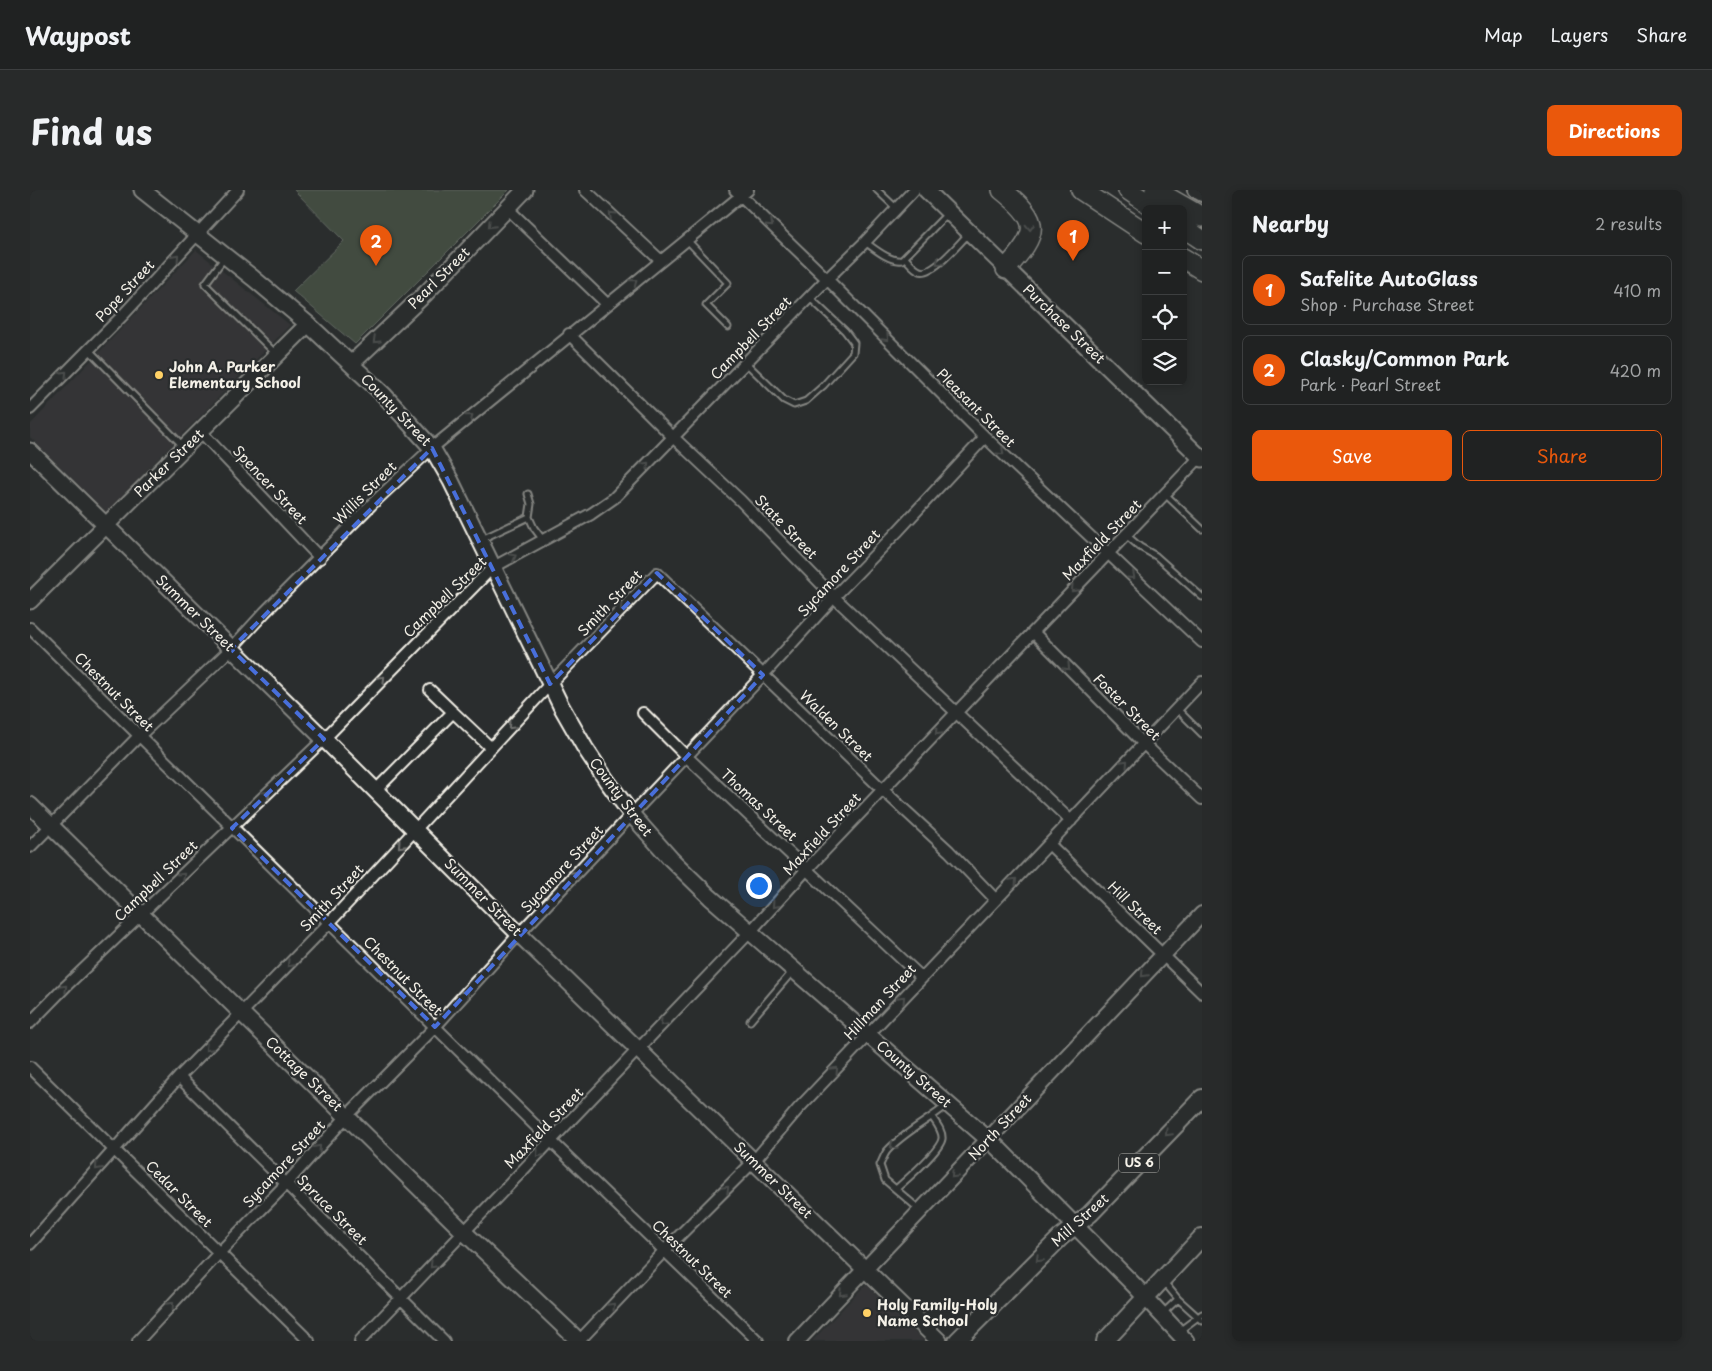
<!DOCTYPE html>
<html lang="en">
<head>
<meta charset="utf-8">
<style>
	body { margin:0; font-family:"Playpen Sans",sans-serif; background:#282a2a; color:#f1f3f6 }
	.controls { position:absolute; right:15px; top:15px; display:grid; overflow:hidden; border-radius:8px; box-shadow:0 2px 8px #0003 }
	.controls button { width:45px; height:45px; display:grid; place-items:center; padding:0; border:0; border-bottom:1px solid #3d3f40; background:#202222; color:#f1f3f6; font:25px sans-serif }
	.you { position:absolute; left:728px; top:695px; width:18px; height:18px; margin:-12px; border:4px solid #fff; border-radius:50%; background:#1a73e8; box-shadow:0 0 0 8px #1a73e833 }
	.badge { display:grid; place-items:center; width:32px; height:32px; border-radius:50%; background:#ea580c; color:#fff; font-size:16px; font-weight:700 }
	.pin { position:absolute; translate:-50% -41px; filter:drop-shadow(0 1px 2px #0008) }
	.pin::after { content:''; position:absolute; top:26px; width:18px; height:15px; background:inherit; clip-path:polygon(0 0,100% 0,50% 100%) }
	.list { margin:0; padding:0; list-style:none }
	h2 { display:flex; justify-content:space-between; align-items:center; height:65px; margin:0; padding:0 20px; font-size:21px }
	h2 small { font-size:16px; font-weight:400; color:#a2a4a5 }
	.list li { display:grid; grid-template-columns:32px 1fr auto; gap:15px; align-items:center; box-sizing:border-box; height:70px; margin:0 10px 10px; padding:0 10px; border:1px solid #3d3f40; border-radius:8px }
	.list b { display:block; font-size:19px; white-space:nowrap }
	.list p { margin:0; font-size:16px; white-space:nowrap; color:#a2a4a5 }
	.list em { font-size:16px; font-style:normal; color:#a2a4a5 }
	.actions { display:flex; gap:10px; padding:15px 20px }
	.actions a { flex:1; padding:11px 0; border:1px solid #ea580c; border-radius:8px; text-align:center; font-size:18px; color:#ea580c }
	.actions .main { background:#ea580c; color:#fff }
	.icon { flex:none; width:28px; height:28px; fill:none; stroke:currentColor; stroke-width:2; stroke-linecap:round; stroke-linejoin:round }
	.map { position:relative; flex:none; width:1172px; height:1151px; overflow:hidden; border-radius:8px }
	header { display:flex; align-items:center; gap:30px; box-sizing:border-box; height:70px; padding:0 25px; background:#202222; border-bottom:1px solid #3d3f40 }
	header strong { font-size:24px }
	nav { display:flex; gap:28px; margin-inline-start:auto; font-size:18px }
	.intro { display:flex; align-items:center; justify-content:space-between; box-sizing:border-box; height:120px; padding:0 30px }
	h1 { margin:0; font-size:35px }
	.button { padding:12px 22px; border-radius:8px; background:#ea580c; color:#fff; font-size:18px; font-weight:700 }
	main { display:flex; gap:30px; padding:0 30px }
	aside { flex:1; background:#202222; border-radius:8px; box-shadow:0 2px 8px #0003 }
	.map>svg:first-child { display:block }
</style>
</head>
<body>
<header>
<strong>Waypost</strong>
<nav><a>Map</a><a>Layers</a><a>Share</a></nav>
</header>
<div class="intro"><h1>Find us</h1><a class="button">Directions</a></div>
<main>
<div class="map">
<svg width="1172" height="1151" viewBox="0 0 1172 1151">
	<rect width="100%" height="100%" fill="#2a2d2e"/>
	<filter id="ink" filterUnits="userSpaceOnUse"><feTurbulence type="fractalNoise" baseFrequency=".02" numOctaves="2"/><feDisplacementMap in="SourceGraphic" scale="10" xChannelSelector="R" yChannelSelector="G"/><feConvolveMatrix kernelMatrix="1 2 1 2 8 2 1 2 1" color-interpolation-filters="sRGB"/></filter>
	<g filter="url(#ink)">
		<!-- built -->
		<path fill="#403d40" d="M 166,60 L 260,135 L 76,322 L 0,247 L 0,235 Z
			M 836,1094 L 894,1151 L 782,1151 Z"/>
		<!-- green -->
		<path fill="#5e7059" stroke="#a9b0a0" d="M 264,0 L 479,0 L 325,154 L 263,101 L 314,51 Z"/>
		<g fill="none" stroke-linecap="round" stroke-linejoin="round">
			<!-- service casing -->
			<g stroke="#f4f1e8" stroke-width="9">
				<path id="service" d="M 847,0 L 866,18
					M 657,50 L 698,93 L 676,115 L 698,137
					M 835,52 C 845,59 860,72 872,70 L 917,24
					M 195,67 L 175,94 L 245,163
					M 875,68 C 879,72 884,79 890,81 C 902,86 931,52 939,43
					M 59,160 L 153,256
					M 716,173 L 754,210 L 764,215 L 776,211 L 793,196 L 823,163 L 824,153 L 815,141 L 779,107
					M 498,304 L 501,314 L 499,327
					M 1135,304 L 1172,339
					M 1096,345 L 1110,357 L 1126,366 L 1172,407
					M 452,349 L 499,327 L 504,338 L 513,350
					M 1147,519 L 1172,544
					M 720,831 L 762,782
					M 866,999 C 876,990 910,961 912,949 C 913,941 906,933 902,927
					M 890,1020 L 855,990 L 850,975 C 852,971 854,965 857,961 C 874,942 898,931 917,915
					M 1134,1092 L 1148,1109
					M 1132,1124 L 1148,1109 L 1168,1127 L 1172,1124
					M 1148,1142 L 1168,1127 L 1172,1131"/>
			</g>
			<!-- minor casing -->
			<g stroke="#f4f1e8" stroke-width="14">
				<path id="minor" d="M 555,0 L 630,70
					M 705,0 L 797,89 L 955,247 L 1172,452
					M 477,18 L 577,114
					M 539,144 L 643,247 L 711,311 L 804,407 L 1041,631
					M 0,219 L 94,124 L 208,0
					M 171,242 L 290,368
					M 0,438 L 521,951 L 728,1151
					M 1003,442 L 1114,554 L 1172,609
					M 400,500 L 423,522
					M 613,523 L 656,566 L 892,788
					M 346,600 L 423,522 L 461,558
					M 1019,654 L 1172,803
					M 0,657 L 109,546 L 201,459 L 235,422 L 341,315 L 402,258 L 718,0
					M 0,833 L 36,796 L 294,549 L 462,378 L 561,324 L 584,308 L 797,89 L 835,52 L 884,0
					M 0,877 L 279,1151
					M 149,887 L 414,1151
					M 0,1054 L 149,887 L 299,733 L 520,494 L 627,383 L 853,600 L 919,661 L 966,710
					M 108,1151 L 189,1063 L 256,994 L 317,926 L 405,837 L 489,744 L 733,485 L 804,407 L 867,342 L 955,247
					M 330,1151 L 720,742 L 777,679 L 1172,265
					M 549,1151 L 634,1061 L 724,971 L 768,919 L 1172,492"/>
			</g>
			<!-- tertiary casing -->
			<g stroke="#f4f1e8" stroke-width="18">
				<path id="tertiary" d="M 1165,0 L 1172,4
					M 767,1151 L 1172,724"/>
			</g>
			<!-- secondary casing -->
			<g stroke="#f4f1e8" stroke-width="19">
				<path id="secondary" d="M 112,0 L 223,88 L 278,134 L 354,205 L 402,258 L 421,291 L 531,516 L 555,558 L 577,591 L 602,625 L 641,669 L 680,707 L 967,957 L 1104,1095 L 1156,1151
					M 896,0 L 1172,269
					M 321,174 L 396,103 L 495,0
					M 0,261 L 294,549 L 489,744 L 909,1151
					M 0,411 L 278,134
					M 0,615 L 434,1042 L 549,1151"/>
			</g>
			<!-- primary casing -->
			<g stroke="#f4f1e8" stroke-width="20">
				<path id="primary" d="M 927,1151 L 1031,1047 L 1060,1024 L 1172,908
					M 1075,1151 L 1172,1047"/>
			</g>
			<!-- motorway casing -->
			<g stroke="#f4f1e8" stroke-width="22">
				<path id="motorway" d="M 972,0 C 1012,32 1009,42 976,79
					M 1051,0 L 1116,43
					M 1098,0 L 1126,19
					M 1125,0 L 1172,27
					M 1153,37 L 1172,50
					M 1153,68 L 1172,80"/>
			</g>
			<!-- service -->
			<use href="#service" stroke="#2a2d2e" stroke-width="5"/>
			<!-- minor -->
			<use href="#minor" stroke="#2a2d2e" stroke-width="10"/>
			<!-- tertiary -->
			<use href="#tertiary" stroke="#2a2d2e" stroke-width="14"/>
			<!-- secondary -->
			<use href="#secondary" stroke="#2a2d2e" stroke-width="15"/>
			<!-- primary -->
			<use href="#primary" stroke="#2a2d2e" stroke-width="16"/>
			<!-- motorway -->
			<use href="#motorway" stroke="#2a2d2e" stroke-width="19"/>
		</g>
		<!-- one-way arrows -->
		<defs><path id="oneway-chevron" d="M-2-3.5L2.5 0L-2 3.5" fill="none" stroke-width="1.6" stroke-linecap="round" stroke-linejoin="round" transform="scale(1.25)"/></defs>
		<g stroke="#71726f">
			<use href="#oneway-chevron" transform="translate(582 25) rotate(-137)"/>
			<use href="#oneway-chevron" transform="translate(740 34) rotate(44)"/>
			<use href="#oneway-chevron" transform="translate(461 35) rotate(134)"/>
			<use href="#oneway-chevron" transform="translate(1000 37) rotate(87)"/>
			<use href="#oneway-chevron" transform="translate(146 67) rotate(-48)"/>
			<use href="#oneway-chevron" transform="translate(909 72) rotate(140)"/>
			<use href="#oneway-chevron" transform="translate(604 92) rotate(-39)"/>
			<use href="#oneway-chevron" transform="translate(856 148) rotate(45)"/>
			<use href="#oneway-chevron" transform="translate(346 150) rotate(136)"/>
			<use href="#oneway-chevron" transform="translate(34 184) rotate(-45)"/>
			<use href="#oneway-chevron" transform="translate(440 227) rotate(-40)"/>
			<use href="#oneway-chevron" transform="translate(971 262) rotate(44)"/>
			<use href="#oneway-chevron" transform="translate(616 275) rotate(-46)"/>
			<use href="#oneway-chevron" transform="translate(483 367) rotate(-29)"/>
			<use href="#oneway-chevron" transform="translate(1102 386) rotate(43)"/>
			<use href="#oneway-chevron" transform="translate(1044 399) rotate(134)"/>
			<use href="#oneway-chevron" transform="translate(593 418) rotate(134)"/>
			<use href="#oneway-chevron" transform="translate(1037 477) rotate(45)"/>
			<use href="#oneway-chevron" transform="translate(352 489) rotate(-46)"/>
			<use href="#oneway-chevron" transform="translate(481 536) rotate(133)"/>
			<use href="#oneway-chevron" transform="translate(908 542) rotate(134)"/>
			<use href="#oneway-chevron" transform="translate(1095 573) rotate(-47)"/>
			<use href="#oneway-chevron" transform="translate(237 604) rotate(-44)"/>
			<use href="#oneway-chevron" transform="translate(371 655) rotate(133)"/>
			<use href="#oneway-chevron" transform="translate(546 684) rotate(-47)"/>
			<use href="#oneway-chevron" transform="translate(152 686) rotate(-44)"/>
			<use href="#oneway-chevron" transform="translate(984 691) rotate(-47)"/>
			<use href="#oneway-chevron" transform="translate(745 715) rotate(132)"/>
			<use href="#oneway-chevron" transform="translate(260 774) rotate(134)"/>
			<use href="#oneway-chevron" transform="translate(1114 784) rotate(134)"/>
			<use href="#oneway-chevron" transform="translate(34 798) rotate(-45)"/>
			<use href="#oneway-chevron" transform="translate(436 803) rotate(-48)"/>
			<use href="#oneway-chevron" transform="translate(872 809) rotate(-47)"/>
			<use href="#oneway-chevron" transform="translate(633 833) rotate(134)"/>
			<use href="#oneway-chevron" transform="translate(178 858) rotate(135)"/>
			<use href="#oneway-chevron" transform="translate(805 880) rotate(-47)"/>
			<use href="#oneway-chevron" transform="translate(1138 943) rotate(134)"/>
			<use href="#oneway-chevron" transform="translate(863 956) rotate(139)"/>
			<use href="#oneway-chevron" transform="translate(288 958) rotate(-48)"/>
			<use href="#oneway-chevron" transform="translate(509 964) rotate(134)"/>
			<use href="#oneway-chevron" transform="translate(68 977) rotate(132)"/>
			<use href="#oneway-chevron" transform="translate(924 985) rotate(134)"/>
			<use href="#oneway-chevron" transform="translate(696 999) rotate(-45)"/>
			<use href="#oneway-chevron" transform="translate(1009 1069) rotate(135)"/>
			<use href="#oneway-chevron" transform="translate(403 1075) rotate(134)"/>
			<use href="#oneway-chevron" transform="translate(812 1103) rotate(134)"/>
			<use href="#oneway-chevron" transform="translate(141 1115) rotate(-47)"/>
			<use href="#oneway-chevron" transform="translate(582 1116) rotate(-47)"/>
		</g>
	</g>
	<!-- marked area -->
	<path d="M0 0H1172V1151H0ZM 402,258 L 520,494 L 627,383 L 733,485 L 405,837 L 202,638 L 294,549 L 201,459 Z" fill="#2a2d2e" fill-opacity=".55" fill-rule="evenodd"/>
	<path fill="none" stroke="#486fdb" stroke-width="4" stroke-dasharray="10 6" stroke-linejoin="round" d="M 402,258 L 520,494 L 627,383 L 733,485 L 405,837 L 202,638 L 294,549 L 201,459 Z"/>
	<!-- markers -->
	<g fill="#ffd166" stroke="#2a2d2e" stroke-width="2">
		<circle cx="129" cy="185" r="5"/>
		<circle cx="837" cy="1123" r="5"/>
	</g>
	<g text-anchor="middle" stroke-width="4.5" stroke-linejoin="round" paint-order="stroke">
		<!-- shield labels -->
		<rect fill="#2a2d2e" stroke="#b7b6b0" stroke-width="1" x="1089" y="963.5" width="40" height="19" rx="4"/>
		<g font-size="12" font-weight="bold" fill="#f4f1e8">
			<text x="1109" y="977">US 6</text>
		</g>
		<!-- street labels -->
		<g font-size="14" fill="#f4f1e8" stroke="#2a2d2e">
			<text transform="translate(409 88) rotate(-45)" y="5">Pearl Street</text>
			<text transform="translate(95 101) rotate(-47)" y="5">Pope Street</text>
			<text transform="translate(1034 134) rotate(44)" y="5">Purchase Street</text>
			<text transform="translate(721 148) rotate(-46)" y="5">Campbell Street</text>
			<text transform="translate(946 218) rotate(45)" y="5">Pleasant Street</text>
			<text transform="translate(366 220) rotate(46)" y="5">County Street</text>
			<text transform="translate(139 273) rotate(-44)" y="5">Parker Street</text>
			<text transform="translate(240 295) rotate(47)" y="5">Spencer Street</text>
			<text transform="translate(335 303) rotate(-45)" y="5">Willis Street</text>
			<text transform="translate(756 337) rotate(46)" y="5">State Street</text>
			<text transform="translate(1072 350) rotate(-46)" y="5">Maxfield Street</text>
			<text transform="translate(809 383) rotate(-47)" y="5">Sycamore Street</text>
			<text transform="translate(415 407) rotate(-44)" y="5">Campbell Street</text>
			<text transform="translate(580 413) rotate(-46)" y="5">Smith Street</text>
			<text transform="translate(165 423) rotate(44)" y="5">Summer Street</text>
			<text transform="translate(84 502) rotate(45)" y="5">Chestnut Street</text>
			<text transform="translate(1097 517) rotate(45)" y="5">Foster Street</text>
			<text transform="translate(806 536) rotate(44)" y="5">Walden Street</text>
			<text transform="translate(591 607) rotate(53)" y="5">County Street</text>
			<text transform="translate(729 615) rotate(43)" y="5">Thomas Street</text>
			<text transform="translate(792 644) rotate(-47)" y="5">Maxfield Street</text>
			<text transform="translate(532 679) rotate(-47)" y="5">Sycamore Street</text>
			<text transform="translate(126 691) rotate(-44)" y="5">Campbell Street</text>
			<text transform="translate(453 707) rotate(45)" y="5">Summer Street</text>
			<text transform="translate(302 708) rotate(-47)" y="5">Smith Street</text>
			<text transform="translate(1105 718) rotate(44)" y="5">Hill Street</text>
			<text transform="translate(373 786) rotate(45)" y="5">Chestnut Street</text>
			<text transform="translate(850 812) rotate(-47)" y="5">Hillman Street</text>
			<text transform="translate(274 884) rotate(44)" y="5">Cottage Street</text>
			<text transform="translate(884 884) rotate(41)" y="5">County Street</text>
			<text transform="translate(970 937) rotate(-47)" y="5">North Street</text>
			<text transform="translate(514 938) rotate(-46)" y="5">Maxfield Street</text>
			<text transform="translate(254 974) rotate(-47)" y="5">Sycamore Street</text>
			<text transform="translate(743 990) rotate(44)" y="5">Summer Street</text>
			<text transform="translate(149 1004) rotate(45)" y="5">Cedar Street</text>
			<text transform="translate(302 1020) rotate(45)" y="5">Spruce Street</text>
			<text transform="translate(1050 1030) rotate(-42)" y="5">Mill Street</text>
			<text transform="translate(662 1069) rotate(44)" y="5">Chestnut Street</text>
		</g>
		<!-- poi labels -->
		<g font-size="14" font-weight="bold" fill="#f4f1e8" stroke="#2a2d2e" text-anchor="start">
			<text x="139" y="182">John A. Parker<tspan x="139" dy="16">Elementary School</tspan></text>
			<text x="847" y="1120">Holy Family-Holy<tspan x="847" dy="16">Name School</tspan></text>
		</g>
	</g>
</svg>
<div class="controls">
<button>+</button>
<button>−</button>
<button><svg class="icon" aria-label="locate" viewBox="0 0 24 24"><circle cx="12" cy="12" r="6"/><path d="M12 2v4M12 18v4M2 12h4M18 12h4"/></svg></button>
<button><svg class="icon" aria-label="layers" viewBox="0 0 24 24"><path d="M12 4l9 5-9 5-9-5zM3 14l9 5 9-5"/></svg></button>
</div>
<div class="you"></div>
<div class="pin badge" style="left:1043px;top:71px">1</div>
<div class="pin badge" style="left:346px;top:76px">2</div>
</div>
<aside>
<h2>Nearby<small>2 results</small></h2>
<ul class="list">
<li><span class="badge">1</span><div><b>Safelite AutoGlass</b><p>Shop · Purchase Street</p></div><em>410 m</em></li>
<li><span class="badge">2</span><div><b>Clasky/Common Park</b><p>Park · Pearl Street</p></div><em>420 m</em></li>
</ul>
<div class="actions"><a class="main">Save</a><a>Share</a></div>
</aside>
</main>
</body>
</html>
